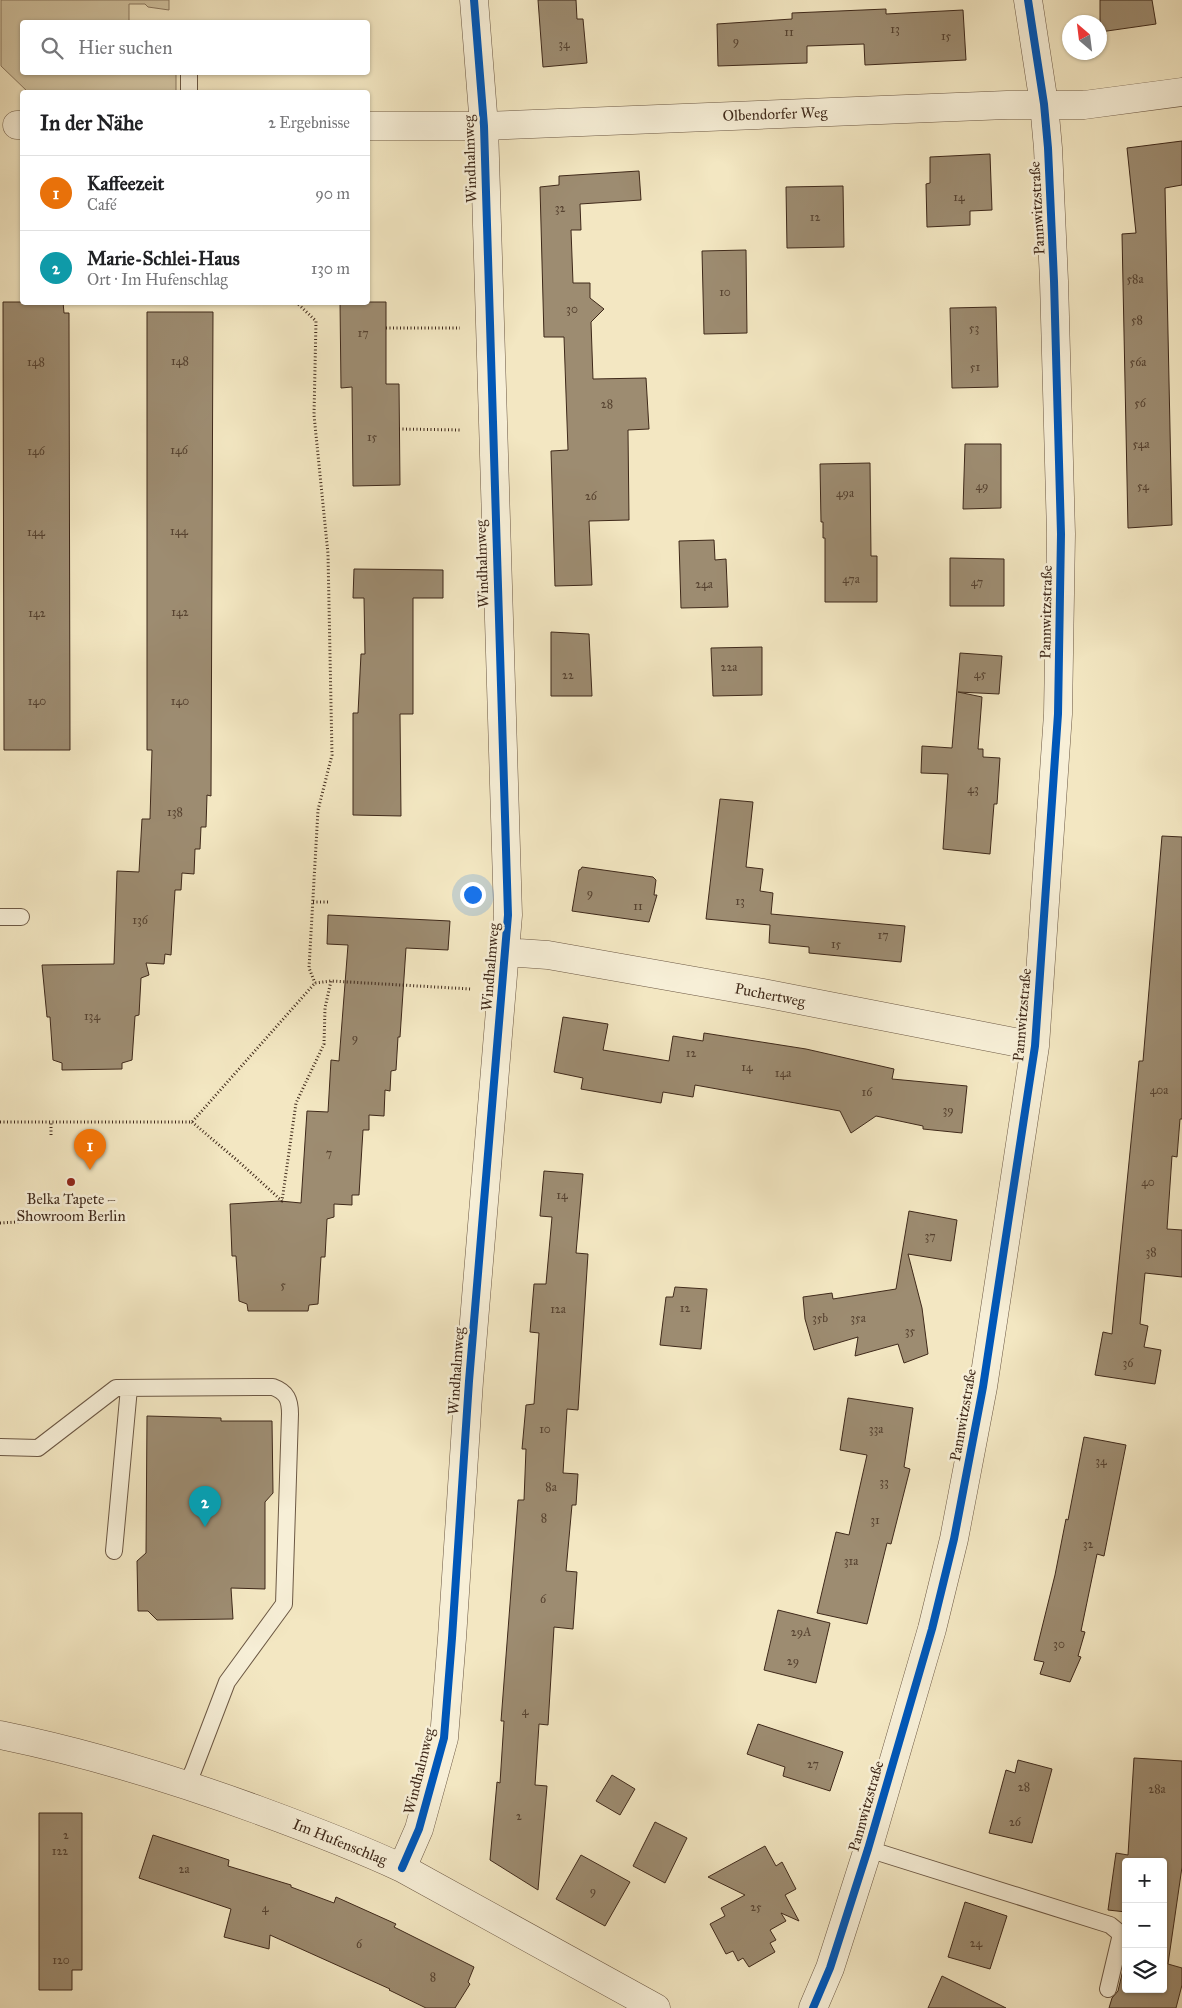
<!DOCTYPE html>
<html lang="de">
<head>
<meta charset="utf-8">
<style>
	body { margin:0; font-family:"IM FELL Great Primer",serif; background:#f6f6f6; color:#202124 }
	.controls { position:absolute; right:15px; bottom:15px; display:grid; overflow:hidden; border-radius:5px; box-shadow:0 1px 4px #0004 }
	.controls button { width:45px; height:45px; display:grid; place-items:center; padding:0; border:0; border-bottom:1px solid #e0e0e0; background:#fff; color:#202124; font:25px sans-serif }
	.compass { position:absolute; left:1062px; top:15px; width:45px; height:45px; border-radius:50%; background:#fff; box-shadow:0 1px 4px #0004; rotate:332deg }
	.you { position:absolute; left:472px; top:894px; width:18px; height:18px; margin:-12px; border:4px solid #fff; border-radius:50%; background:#1a73e8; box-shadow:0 0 0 8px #1a73e833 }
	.badge { display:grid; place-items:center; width:32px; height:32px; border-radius:50%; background:#8f2418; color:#fff; font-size:16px; font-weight:700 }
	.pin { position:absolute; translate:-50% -41px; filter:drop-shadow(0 1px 2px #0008) }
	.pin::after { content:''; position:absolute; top:26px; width:18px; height:15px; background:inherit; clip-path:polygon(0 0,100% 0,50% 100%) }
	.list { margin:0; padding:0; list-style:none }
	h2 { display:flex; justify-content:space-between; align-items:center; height:65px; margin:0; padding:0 20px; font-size:21px }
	h2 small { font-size:16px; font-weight:400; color:#757577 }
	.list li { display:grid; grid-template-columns:32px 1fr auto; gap:15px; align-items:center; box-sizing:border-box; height:75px; padding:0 20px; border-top:1px solid #e0e0e0 }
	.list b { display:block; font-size:19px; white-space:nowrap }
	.list p { margin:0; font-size:16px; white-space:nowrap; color:#757577 }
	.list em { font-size:16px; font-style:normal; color:#757577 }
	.icon { flex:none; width:28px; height:28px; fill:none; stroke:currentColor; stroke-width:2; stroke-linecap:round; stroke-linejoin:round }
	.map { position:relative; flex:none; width:1182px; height:2008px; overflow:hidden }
	.search { position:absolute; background:#fff; box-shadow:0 1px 4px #0004; left:20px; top:20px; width:350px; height:55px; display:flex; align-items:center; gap:12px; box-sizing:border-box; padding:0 18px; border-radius:5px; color:#757577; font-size:19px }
	.panel { position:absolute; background:#fff; box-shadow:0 1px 4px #0004; left:20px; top:90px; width:350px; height:215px; border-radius:5px }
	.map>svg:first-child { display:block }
</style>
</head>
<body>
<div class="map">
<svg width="1182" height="2008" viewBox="0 0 1182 2008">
	<rect width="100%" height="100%" fill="#f3e7c2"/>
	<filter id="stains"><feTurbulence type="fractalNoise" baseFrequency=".004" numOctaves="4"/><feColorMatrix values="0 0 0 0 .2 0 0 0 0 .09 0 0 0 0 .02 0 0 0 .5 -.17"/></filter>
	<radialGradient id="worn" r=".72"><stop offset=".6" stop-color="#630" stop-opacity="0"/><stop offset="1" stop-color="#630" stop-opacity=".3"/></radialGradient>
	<!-- green -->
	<path fill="#d4c7a5" stroke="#8a7860" d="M 1,0 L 169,0 L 169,10 L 148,7 L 145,4 L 129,4 L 129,22 L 22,22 L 22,72 L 176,73 L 176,91 L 28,92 L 1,66 Z"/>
	<!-- building -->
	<path fill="#9d8c71" stroke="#3f291a" d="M 538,0 L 576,0 L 577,19 L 583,19 L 587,63 L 543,67 Z
		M 1100,0 L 1152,0 L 1156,24 L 1100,32 Z
		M 886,9 L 886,14 L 963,10 L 966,60 L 865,65 L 864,44 L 807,46 L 807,63 L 718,66 L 717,24 L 792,19 L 792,13 Z
		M 1182,141 L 1182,185 L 1165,188 L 1172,525 L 1128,528 L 1122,234 L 1136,233 L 1127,148 Z
		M 990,154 L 992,210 L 970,211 L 970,225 L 927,227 L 926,184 L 930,183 L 930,157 Z
		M 639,171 L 641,200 L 580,204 L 581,230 L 571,230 L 573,283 L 590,283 L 590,298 L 604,309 L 591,322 L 593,379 L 646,378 L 649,429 L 628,430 L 629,520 L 589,521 L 592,585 L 555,586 L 551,451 L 568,450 L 564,337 L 544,337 L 540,187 L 559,185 L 559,176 Z
		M 843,186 L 844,247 L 787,248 L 786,187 Z
		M 746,250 L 747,333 L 704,334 L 702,251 Z
		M 3,302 L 63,302 L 64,313 L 69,313 L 70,750 L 4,750 Z
		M 340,302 L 386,302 L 386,384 L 399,384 L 400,485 L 353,486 L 352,387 L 341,388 Z
		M 996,307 L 998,387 L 952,388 L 950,308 Z
		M 147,312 L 213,312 L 211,796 L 207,795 L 206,827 L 201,827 L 200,849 L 195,849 L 194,874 L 182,873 L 181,890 L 175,890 L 171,955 L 165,954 L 164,964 L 146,963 L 149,975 L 141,978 L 139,1015 L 135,1016 L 132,1060 L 122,1063 L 122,1069 L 62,1070 L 62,1063 L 53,1060 L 50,1017 L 47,1017 L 42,965 L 114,964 L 117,871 L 139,872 L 142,819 L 150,819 L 152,750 L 147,750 Z
		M 965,444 L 1001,444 L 1001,508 L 963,509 Z
		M 870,463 L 871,556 L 877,556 L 877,602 L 825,602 L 825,538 L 823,538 L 823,522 L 821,522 L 820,464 Z
		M 714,540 L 715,560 L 726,559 L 728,607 L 681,608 L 679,541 Z
		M 950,558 L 1004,559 L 1004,606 L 950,606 Z
		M 354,569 L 443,570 L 443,598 L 413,598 L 413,714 L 400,714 L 401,816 L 353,815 L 353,713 L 358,713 L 361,654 L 365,654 L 364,598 L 353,598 Z
		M 551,632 L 589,634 L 592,696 L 551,696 Z
		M 762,647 L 762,695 L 713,696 L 711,648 Z
		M 960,653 L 1002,656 L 999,694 L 958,692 L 982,697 L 978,749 L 983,749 L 983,757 L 1000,758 L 997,804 L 994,804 L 990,854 L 943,849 L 948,774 L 921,773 L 922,746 L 952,748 Z
		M 720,799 L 753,802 L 746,867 L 763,869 L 760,891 L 773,893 L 771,914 L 905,926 L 901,962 L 809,953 L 809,947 L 769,943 L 770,925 L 706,919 Z
		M 1162,836 L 1182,837 L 1182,1119 L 1180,1119 L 1177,1157 L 1172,1156 L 1167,1229 L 1182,1230 L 1182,1277 L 1145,1273 L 1140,1324 L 1148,1326 L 1144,1347 L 1161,1350 L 1155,1384 L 1095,1375 L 1103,1332 L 1112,1334 L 1139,1061 L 1143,1061 Z
		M 582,867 L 653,877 L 656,880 L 654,895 L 657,895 L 649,922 L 572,911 L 579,870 L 581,869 Z
		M 328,915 L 450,921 L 448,950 L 406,948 L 400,1037 L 398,1037 L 396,1070 L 391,1071 L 390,1091 L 385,1090 L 384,1116 L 369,1115 L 369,1130 L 363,1130 L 359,1195 L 352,1195 L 352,1205 L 334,1204 L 334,1217 L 327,1219 L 325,1257 L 321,1257 L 318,1304 L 309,1305 L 308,1311 L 248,1311 L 247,1304 L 239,1301 L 236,1256 L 232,1256 L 230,1204 L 280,1201 L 301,1203 L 307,1111 L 328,1112 L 331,1060 L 339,1061 L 348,945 L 327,944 Z
		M 563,1017 L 608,1024 L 603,1050 L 669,1061 L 673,1036 L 703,1041 L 704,1033 L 806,1049 L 894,1069 L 892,1079 L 967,1086 L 962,1133 L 923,1129 L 923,1126 L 876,1116 L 851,1133 L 840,1111 L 695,1085 L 693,1097 L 663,1092 L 661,1103 L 581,1089 L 583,1078 L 554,1072 Z
		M 544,1171 L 583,1174 L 576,1253 L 588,1254 L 578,1410 L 567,1409 L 563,1473 L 578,1474 L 576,1505 L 572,1505 L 566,1571 L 577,1572 L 573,1629 L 554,1627 L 548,1725 L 539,1724 L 535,1785 L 547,1786 L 538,1890 L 490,1860 L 497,1782 L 500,1783 L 504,1721 L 501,1721 L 518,1500 L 524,1500 L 526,1449 L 522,1449 L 526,1405 L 534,1404 L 539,1333 L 530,1332 L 534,1284 L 546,1284 L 552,1217 L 540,1216 Z
		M 909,1211 L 957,1220 L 951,1261 L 908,1254 L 922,1308 L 928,1354 L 904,1363 L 898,1344 L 855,1356 L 858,1337 L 814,1350 L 805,1319 L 803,1297 L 832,1293 L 833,1299 L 896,1289 Z
		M 675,1287 L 707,1289 L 701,1349 L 660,1345 L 666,1297 L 673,1297 Z
		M 848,1398 L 913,1408 L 904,1467 L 910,1469 L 891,1544 L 887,1543 L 867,1624 L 817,1613 L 836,1532 L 849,1535 L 867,1455 L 840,1450 Z
		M 147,1416 L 221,1418 L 221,1421 L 272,1421 L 273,1493 L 265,1502 L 265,1589 L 231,1588 L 233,1619 L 157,1620 L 148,1611 L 138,1611 L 137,1561 L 146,1553 Z
		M 1084,1437 L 1126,1445 L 1104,1556 L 1097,1554 L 1081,1631 L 1085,1632 L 1078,1656 L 1081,1657 L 1070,1682 L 1040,1674 L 1044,1662 L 1034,1660 L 1055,1575 L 1066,1519 L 1068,1520 Z
		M 778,1610 L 830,1623 L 816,1683 L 764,1670 Z
		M 758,1724 L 843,1752 L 830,1791 L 783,1776 L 785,1767 L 747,1754 Z
		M 1134,1758 L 1182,1761 L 1182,1867 L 1168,1964 L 1182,1968 L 1182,1985 L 1176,2008 L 1109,2008 L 1112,1998 L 1118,1991 L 1126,1957 L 1126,1989 L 1163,1989 L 1163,1862 L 1126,1862 L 1126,1912 L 1108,1910 L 1116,1853 L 1128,1855 Z
		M 1018,1760 L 1052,1769 L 1032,1843 L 989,1833 L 1006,1770 L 1015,1773 Z
		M 612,1775 L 635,1789 L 620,1815 L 596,1801 Z
		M 39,1813 L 82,1813 L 82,1970 L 72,1970 L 72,1990 L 39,1990 Z
		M 655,1822 L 687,1838 L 665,1883 L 633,1866 Z
		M 153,1835 L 229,1860 L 228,1866 L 291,1885 L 291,1887 L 334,1903 L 336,1897 L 396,1924 L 394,1927 L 474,1967 L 468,1982 L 470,1984 L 455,2008 L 426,2008 L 389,1990 L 390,1989 L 270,1935 L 269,1949 L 224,1937 L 231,1909 L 139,1878 Z
		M 765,1846 L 776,1866 L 782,1862 L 796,1889 L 785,1895 L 799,1921 L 781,1913 L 786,1921 L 770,1930 L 776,1940 L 770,1943 L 775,1952 L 749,1967 L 743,1958 L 738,1961 L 733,1951 L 726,1954 L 710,1924 L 725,1916 L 721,1908 L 745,1895 L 708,1877 Z
		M 581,1855 L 630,1882 L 605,1926 L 556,1899 Z
		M 965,1902 L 1007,1916 L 990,1969 L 948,1957 Z
		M 942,1976 L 1006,2008 L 928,2008 Z"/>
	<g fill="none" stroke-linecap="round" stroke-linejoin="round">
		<!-- service casing -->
		<g stroke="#6c5844" stroke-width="18">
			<path id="service" d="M 189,72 L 189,92
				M 0,917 L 21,917
				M 0,1447 L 38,1448 L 116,1388 L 273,1387 C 287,1392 290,1400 290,1414 L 284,1604 L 227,1682 L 193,1771 L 186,1784
				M 114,1551 L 129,1388
				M 868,1849 L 1110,1925 L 1121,1934 L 1108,1989"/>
		</g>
		<!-- minor casing -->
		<g stroke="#6c5844" stroke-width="29">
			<path id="minor" d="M 17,125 L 22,125
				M 368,126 L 484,126 L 1007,105 L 1084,105 L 1182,92
				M 504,952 L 548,955 L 763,993 L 1035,1046
				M 0,1735 C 88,1753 173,1779 258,1810 C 307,1828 355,1846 402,1868 L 656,2008
				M 402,1868 L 419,1829 L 444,1738 L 452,1638 L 469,1381 L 508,915 L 484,126 L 474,0
				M 813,2008 L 830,1968 L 868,1849 L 932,1629 L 954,1539 L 983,1387 L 1035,1046 L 1058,714 L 1061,534 L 1054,281 L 1048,148 L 1044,104 L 1028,0"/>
		</g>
		<!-- path -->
		<path stroke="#3f291a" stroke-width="3" stroke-dasharray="1 2.5" stroke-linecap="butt" d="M 296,302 L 316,321 L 314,415 L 328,554 L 332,755 L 318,810 L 309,968 L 315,983
			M 386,328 L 460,328
			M 399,429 L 461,430
			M 313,902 L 330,902
			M 0,1122 L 192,1122 L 315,983 L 331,981 L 471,989
			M 192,1122 L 238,1161 L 282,1201 L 296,1103 L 324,1044 L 325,1008 L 331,981
			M 51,1135 L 51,1122
			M 0,1223 L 51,1220"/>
		<!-- service -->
		<use href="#service" stroke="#f7efd7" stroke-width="16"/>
		<!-- minor -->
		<use href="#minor" stroke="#f7efd7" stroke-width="28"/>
		<!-- cycleway casing -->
		<g stroke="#f7efd7" stroke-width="11">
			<path id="cycleway" d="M 402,1868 L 419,1829 L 444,1738 L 452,1638 L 469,1381 L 508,915 L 484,126 L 474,0
				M 813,2008 L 830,1968 L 868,1849 L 932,1629 L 954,1539 L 983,1387 L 1035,1046 L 1058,714 L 1061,534 L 1054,281 L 1048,148 L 1044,104 L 1028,0"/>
		</g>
		<!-- cycleway -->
		<use href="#cycleway" stroke="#0057b8" stroke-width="8"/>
	</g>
	<!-- markers -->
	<circle fill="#8f2418" stroke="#f7efd7" stroke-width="2" cx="71" cy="1182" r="5"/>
	<g text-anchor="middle" stroke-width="5" stroke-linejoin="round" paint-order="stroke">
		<!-- number labels -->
		<g font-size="12" fill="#564230">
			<text x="895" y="33">13</text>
			<text x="789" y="36">11</text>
			<text x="946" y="40">15</text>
			<text x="736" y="45">9</text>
			<text x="564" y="48">34</text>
			<text x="959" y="201">14</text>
			<text x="560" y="212">32</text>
			<text x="815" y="221">12</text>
			<text x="1135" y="283">58a</text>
			<text x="725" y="296">10</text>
			<text x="572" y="313">30</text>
			<text x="1137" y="324">58</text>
			<text x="974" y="332">53</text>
			<text x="363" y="337">17</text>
			<text x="180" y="365">148</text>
			<text x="36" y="366">148</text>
			<text x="1138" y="366">56a</text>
			<text x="975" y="371">51</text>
			<text x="1140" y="407">56</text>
			<text x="607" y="408">28</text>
			<text x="372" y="441">15</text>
			<text x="1141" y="448">54a</text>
			<text x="179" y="454">146</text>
			<text x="36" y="455">146</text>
			<text x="982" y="490">49</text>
			<text x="1143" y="490">54</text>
			<text x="845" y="497">49a</text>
			<text x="591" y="500">26</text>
			<text x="179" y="535">144</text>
			<text x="36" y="536">144</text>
			<text x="851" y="583">47a</text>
			<text x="977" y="586">47</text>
			<text x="704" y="588">24a</text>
			<text x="180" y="616">142</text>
			<text x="37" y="617">142</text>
			<text x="729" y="671">22a</text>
			<text x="980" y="678">45</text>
			<text x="568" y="679">22</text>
			<text x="37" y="705">140</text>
			<text x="180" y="705">140</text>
			<text x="973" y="793">43</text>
			<text x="175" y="816">138</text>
			<text x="590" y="897">9</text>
			<text x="740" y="905">13</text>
			<text x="638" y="910">11</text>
			<text x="140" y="924">136</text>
			<text x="883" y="939">17</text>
			<text x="836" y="948">15</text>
			<text x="92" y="1020">134</text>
			<text x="355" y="1042">9</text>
			<text x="691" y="1057">12</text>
			<text x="747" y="1071">14</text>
			<text x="783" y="1077">14a</text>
			<text x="1159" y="1094">40a</text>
			<text x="867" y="1096">16</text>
			<text x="948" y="1114">39</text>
			<text x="329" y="1157">7</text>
			<text x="1148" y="1186">40</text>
			<text x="562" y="1199">14</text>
			<text x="930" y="1240">37</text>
			<text x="1151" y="1256">38</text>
			<text x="283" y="1289">5</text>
			<text x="685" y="1312">12</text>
			<text x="558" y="1313">12a</text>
			<text x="820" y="1322">35b</text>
			<text x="858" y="1322">35a</text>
			<text x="910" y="1335">35</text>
			<text x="1128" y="1367">36</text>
			<text x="545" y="1433">10</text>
			<text x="876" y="1433">33a</text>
			<text x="1101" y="1465">34</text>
			<text x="884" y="1486">33</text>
			<text x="551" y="1491">8a</text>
			<text x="544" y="1522">8</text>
			<text x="875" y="1524">31</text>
			<text x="1088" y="1548">32</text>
			<text x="851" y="1565">31a</text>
			<text x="543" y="1603">6</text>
			<text x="801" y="1636">29A</text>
			<text x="1059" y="1648">30</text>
			<text x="793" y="1665">29</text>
			<text x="525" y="1715">4</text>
			<text x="813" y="1768">27</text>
			<text x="1024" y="1791">28</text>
			<text x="1157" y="1793">28a</text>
			<text x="519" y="1820">2</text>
			<text x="1015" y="1826">26</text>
			<text x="66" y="1839">2</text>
			<text x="60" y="1855">122</text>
			<text x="184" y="1873">2a</text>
			<text x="593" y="1895">9</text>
			<text x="756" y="1911">25</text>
			<text x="265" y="1912">4</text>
			<text x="976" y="1947">24</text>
			<text x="359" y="1948">6</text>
			<text x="61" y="1964">120</text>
			<text x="433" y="1981">8</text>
		</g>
		<!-- street labels -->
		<g font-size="15" fill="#3f291a" stroke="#f7efd7">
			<text transform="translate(775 114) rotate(-2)" y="5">Olbendorfer Weg</text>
			<text transform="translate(470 159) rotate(-92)" y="5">Windhalmweg</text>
			<text transform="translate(1037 208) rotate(-93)" y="5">Pannwitzstraße</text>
			<text transform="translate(482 564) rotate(-92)" y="5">Windhalmweg</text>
			<text transform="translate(1046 612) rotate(-89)" y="5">Pannwitzstraße</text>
			<text transform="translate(490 967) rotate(-85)" y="5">Windhalmweg</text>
			<text transform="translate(770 995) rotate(11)" y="5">Puchertweg</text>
			<text transform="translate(1022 1015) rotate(-85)" y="5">Pannwitzstraße</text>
			<text transform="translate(456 1371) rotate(-86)" y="5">Windhalmweg</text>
			<text transform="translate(963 1415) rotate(-80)" y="5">Pannwitzstraße</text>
			<text transform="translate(419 1771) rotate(-76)" y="5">Windhalmweg</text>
			<text transform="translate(866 1806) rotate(-74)" y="5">Pannwitzstraße</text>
			<text transform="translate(340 1842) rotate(22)" y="5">Im Hufenschlag</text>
		</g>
		<!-- poi labels -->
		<g font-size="15" fill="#3f291a" stroke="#f7efd7">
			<text x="71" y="1204">Belka Tapete –<tspan x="71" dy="17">Showroom Berlin</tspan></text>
		</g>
	</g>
	<rect width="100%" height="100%" filter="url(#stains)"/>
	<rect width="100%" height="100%" fill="url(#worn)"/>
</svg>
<div class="controls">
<button>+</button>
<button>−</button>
<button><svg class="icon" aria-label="layers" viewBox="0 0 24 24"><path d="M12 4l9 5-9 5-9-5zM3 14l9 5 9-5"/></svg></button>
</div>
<svg class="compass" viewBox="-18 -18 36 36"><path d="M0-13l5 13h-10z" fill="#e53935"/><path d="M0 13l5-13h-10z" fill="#757577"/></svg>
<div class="you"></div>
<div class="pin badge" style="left:90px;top:1170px;background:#e8710a">1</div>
<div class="pin badge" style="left:205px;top:1527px;background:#0f9aa8">2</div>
<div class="search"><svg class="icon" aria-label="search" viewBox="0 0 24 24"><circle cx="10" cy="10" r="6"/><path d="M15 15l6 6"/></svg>Hier suchen</div>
<section class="panel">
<h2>In der Nähe<small>2 Ergebnisse</small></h2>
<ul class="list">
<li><span class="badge" style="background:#e8710a">1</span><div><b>Kaffeezeit</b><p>Café</p></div><em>90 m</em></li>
<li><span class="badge" style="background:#0f9aa8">2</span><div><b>Marie-Schlei-Haus</b><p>Ort · Im Hufenschlag</p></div><em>130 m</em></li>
</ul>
</section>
</div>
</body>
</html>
